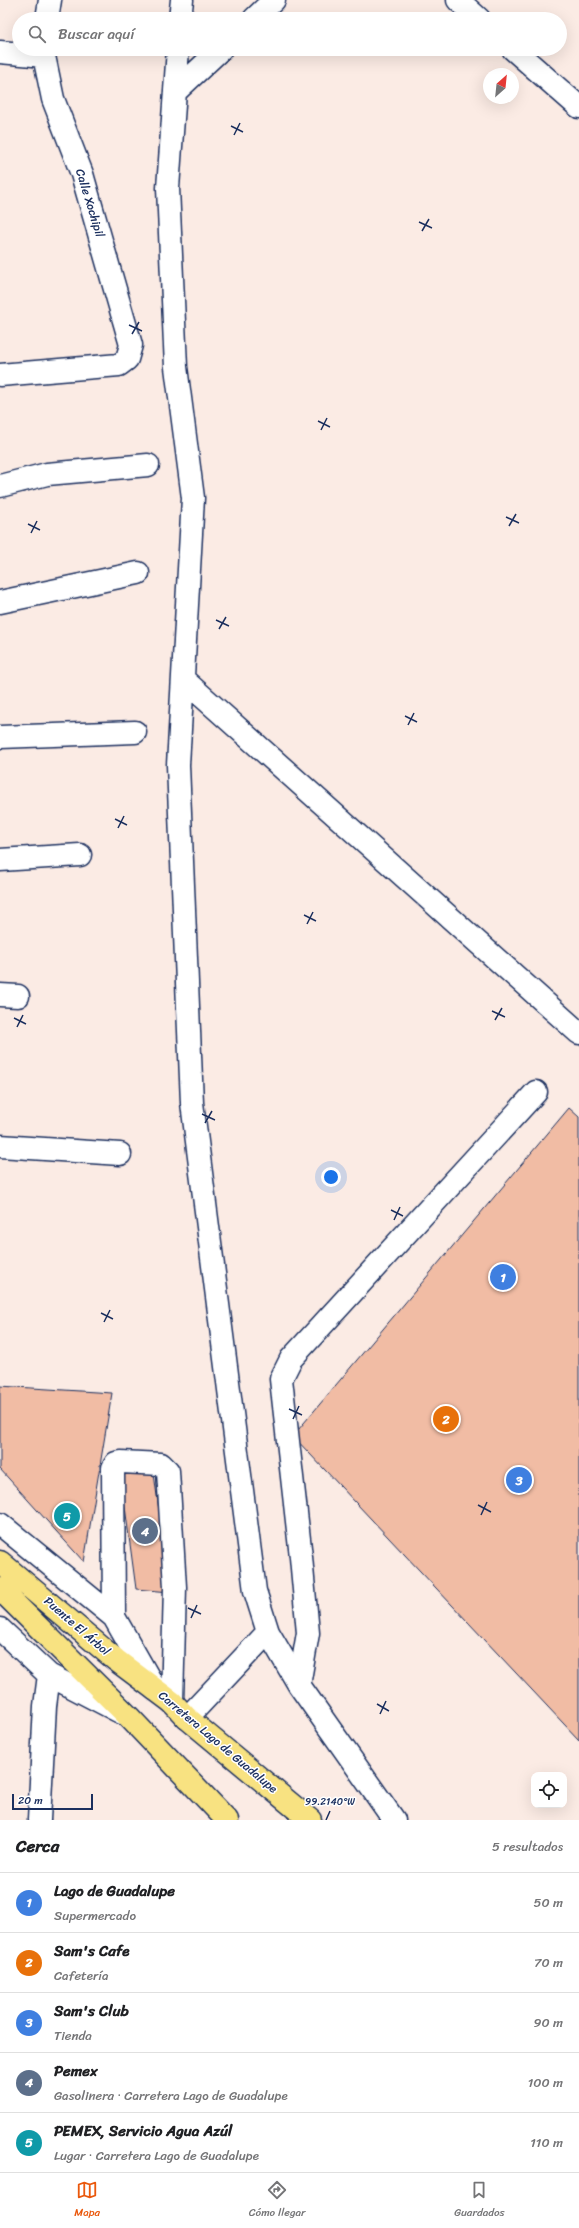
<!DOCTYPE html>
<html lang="es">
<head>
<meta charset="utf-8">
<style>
	body { margin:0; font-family:Sriracha,sans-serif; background:#f2f2f2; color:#202124 }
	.controls { position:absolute; right:12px; bottom:12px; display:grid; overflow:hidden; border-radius:8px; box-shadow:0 4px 16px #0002 }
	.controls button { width:36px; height:36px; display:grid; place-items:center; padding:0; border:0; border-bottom:1px solid #e0e0e0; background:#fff; color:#202124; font:20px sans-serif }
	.compass { position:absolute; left:483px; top:68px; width:36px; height:36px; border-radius:50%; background:#fff; box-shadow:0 4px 16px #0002; rotate:27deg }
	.scale { position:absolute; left:12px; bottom:10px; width:81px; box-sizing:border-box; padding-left:4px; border:2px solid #1b2f5e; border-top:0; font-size:11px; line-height:14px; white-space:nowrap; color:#1b2f5e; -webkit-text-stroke:3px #fff; paint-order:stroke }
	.you { position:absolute; left:331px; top:1177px; width:14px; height:14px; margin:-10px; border:3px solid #fff; border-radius:50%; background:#1a73e8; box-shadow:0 0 0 6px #1a73e833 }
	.badge { display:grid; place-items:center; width:26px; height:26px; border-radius:50%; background:#ea580c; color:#fff; font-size:13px; font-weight:700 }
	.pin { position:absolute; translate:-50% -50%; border:2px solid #fff; box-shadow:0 1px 4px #0006 }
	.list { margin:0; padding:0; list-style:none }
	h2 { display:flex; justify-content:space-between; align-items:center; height:52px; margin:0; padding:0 16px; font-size:17px }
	h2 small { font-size:13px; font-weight:400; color:#757577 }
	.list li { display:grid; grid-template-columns:26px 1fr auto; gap:12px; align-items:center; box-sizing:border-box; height:60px; padding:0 16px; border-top:1px solid #e0e0e0 }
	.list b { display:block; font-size:15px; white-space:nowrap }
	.list p { margin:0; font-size:13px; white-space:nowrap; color:#757577 }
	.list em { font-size:13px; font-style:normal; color:#757577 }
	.icon { flex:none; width:22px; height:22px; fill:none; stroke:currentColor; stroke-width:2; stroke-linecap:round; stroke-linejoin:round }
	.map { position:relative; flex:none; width:579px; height:1820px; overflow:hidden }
	.search { position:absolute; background:#fff; box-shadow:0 4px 16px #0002; left:12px; right:12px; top:12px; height:44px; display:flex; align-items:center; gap:10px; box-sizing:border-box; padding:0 14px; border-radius:22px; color:#757577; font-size:15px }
	.sheet { height:352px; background:#fff }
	nav { display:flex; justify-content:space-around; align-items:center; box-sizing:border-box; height:56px; border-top:1px solid #e0e0e0; background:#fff; font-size:11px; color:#757577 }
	nav a { display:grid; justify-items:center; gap:2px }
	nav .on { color:#ea580c }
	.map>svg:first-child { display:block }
</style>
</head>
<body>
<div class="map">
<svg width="579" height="1820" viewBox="0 0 579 1820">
	<rect width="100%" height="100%" fill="#fbebe4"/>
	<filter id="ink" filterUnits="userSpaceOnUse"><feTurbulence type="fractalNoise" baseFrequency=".025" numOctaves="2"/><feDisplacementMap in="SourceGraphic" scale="8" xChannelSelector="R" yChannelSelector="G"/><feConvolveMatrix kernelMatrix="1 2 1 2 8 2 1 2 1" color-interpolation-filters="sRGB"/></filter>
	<g filter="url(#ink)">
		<!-- building -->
		<path fill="#f1bca4" stroke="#1b2f5e" d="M 569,1108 L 579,1117 L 579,1740 L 293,1436 Z
			M 0,1386 L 112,1393 L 84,1562 L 0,1469 Z
			M 120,1469 L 154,1474 L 170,1592 L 136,1589 Z"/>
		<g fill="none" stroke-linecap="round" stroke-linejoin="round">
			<!-- minor casing -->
			<g stroke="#1b2f5e" stroke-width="25">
				<path id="minor" d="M 458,0 L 479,19
					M 47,19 L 50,0
					M 180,19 L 182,0
					M 254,19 L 274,0
					M 178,49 L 168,188 L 176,367 L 193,498 L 178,765 L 192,1103 L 255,1591 L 268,1632 L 299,1685 L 394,1820
					M 513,49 L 579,107
					M 0,52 L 44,56
					M 175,92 L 221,49
					M 0,375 L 119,365 L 127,359 L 131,345 L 82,174 L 53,99 L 44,56 L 44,49
					M 0,486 L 47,474 L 148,465
					M 0,602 L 138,573
					M 183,679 L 579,1033
					M 0,737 L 135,732
					M 0,860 L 80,855
					M 0,995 L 18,996
					M 0,1146 L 120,1154
					M 0,1524 L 114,1617 L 155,1689
					M 114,1617 L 113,1468 L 116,1463 L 121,1462 L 161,1464 L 168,1471 L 175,1587 L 172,1702
					M 0,1629 L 49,1675 L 122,1713
					M 299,1685 L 308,1633 L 301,1557 L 281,1379 L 291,1359 L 536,1092
					M 187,1718 L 268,1632
					M 39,1820 L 45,1706 L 49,1675"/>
			</g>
			<!-- major casing -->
			<g stroke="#1b2f5e" stroke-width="25">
				<path id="major" d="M 0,1562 L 116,1660 L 172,1702 L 187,1718 L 310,1820
					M 0,1589 L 129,1717 L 227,1820"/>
			</g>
			<!-- minor -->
			<use href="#minor" stroke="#fff" stroke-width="22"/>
			<!-- major -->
			<use href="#major" stroke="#f8e281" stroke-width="22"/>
		</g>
	</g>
	<!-- ticks -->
	<path fill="none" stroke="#1b2f5e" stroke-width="1.5" d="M 231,126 L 243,132M 234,135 L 240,123M 419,222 L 432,228M 422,231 L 429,219M 129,325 L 142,331M 132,334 L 139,322M 318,421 L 330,427M 321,430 L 327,418M 506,517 L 519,523M 28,524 L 40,530M 509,526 L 516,514M 31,533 L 37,521M 216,620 L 229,626M 219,629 L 226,617M 405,716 L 417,722M 408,725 L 414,713M 115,819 L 127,825M 118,828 L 124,816M 304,915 L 316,921M 307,924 L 313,912M 492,1011 L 505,1017M 14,1018 L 26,1024M 495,1020 L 502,1008M 17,1027 L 23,1015M 202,1114 L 215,1120M 205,1123 L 212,1111M 391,1210 L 403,1216M 394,1220 L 400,1207M 101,1313 L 113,1319M 104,1322 L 110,1310M 289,1409 L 302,1415M 293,1419 L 299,1406M 478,1505 L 491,1512M 481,1515 L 487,1502M 188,1608 L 201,1614M 191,1618 L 197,1605M 377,1704 L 389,1711M 380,1714 L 386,1701M 326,1820 L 330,1811"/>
	<g text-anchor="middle" stroke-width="3" stroke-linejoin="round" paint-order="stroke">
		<!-- street labels -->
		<g font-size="12" fill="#1b2f5e" stroke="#fff">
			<text transform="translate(90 203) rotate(73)" y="4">Calle Xochipil</text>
			<text transform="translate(77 1626) rotate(41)" y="4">Puente El Árbol</text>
			<text transform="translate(218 1742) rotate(40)" y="4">Carretera Lago de Guadalupe</text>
		</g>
	</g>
	<g font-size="10" text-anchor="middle" fill="#1b2f5e" stroke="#fff" stroke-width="3" stroke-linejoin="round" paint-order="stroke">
		<text x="330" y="1805">99.2140°W</text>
	</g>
</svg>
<div class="controls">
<button><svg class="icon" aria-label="locate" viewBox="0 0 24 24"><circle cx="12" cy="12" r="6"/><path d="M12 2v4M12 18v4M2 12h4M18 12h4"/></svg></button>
</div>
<svg class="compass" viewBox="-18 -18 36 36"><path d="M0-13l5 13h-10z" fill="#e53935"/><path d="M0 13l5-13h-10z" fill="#757577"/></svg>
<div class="scale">20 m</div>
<div class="you"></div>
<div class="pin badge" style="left:503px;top:1277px;background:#3f7fe0">1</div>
<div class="pin badge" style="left:446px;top:1419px;background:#e8710a">2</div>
<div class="pin badge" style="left:519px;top:1480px;background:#3f7fe0">3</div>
<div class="pin badge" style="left:145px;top:1531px;background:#5c6f8a">4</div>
<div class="pin badge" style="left:67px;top:1516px;background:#0f9aa8">5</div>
<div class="search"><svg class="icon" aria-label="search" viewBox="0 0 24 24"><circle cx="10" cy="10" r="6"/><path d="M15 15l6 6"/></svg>Buscar aquí</div>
</div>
<section class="sheet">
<h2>Cerca<small>5 resultados</small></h2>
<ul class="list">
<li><span class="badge" style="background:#3f7fe0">1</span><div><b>Lago de Guadalupe</b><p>Supermercado</p></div><em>50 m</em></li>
<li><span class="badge" style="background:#e8710a">2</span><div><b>Sam's Cafe</b><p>Cafetería</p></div><em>70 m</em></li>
<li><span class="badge" style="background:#3f7fe0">3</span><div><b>Sam's Club</b><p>Tienda</p></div><em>90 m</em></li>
<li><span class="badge" style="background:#5c6f8a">4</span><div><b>Pemex</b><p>Gasolinera · Carretera Lago de Guadalupe</p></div><em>100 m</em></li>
<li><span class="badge" style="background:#0f9aa8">5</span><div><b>PEMEX, Servicio Agua Azúl</b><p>Lugar · Carretera Lago de Guadalupe</p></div><em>110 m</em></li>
</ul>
</section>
<nav>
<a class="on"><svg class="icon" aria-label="map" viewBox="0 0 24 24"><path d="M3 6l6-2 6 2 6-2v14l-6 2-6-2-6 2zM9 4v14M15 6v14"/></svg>Mapa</a>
<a><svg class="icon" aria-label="directions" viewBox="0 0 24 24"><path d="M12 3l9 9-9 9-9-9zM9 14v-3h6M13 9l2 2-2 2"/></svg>Cómo llegar</a>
<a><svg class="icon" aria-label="saved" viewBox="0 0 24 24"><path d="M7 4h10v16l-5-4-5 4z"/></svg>Guardados</a>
</nav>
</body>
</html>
